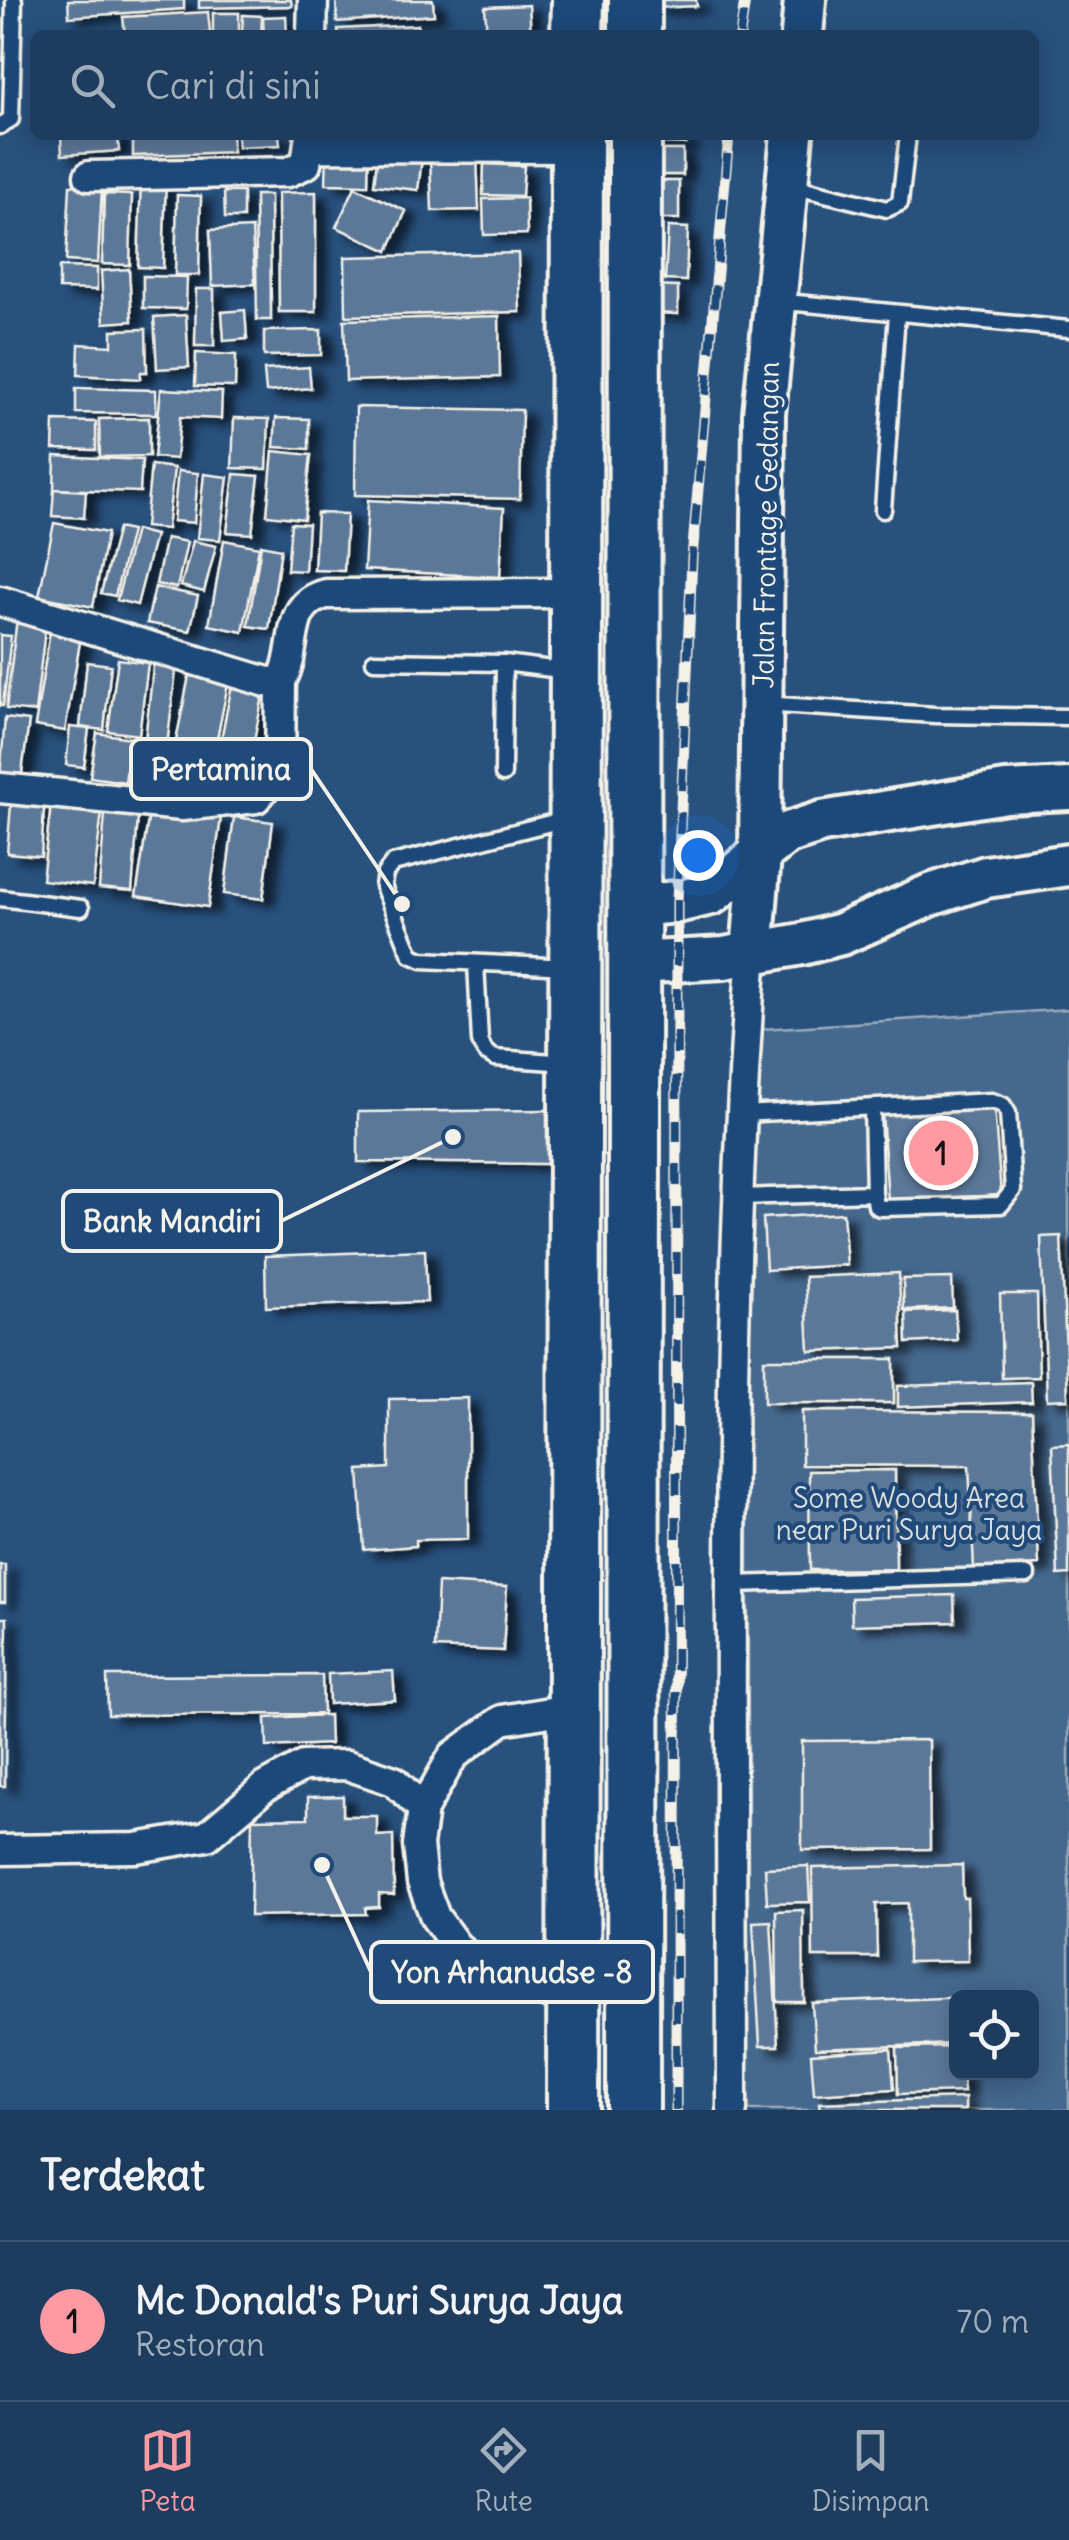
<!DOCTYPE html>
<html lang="id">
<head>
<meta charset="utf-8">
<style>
	body { margin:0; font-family:Delius,sans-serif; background:#2b4867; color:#f1f3f6 }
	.controls { position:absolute; right:30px; bottom:30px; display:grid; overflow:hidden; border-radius:15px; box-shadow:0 5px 25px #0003 }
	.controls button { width:90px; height:90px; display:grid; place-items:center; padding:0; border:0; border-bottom:2px solid #3c5673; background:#1e3d5e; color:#f1f3f6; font:50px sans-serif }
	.you { position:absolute; left:698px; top:855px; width:35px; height:35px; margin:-25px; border:8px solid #fff; border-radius:50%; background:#1a73e8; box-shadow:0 0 0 15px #1a73e833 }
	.badge { display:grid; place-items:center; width:65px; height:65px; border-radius:50%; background:#ff9aa2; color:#111; font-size:32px; font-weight:700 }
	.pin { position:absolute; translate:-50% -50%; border:5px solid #fff; box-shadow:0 2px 10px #0006 }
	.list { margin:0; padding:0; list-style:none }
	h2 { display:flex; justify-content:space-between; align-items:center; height:130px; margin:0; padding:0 40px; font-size:42px }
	h2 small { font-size:32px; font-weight:400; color:#a1aebc }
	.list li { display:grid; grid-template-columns:65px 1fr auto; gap:30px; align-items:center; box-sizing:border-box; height:160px; padding:0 40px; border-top:2px solid #3c5673 }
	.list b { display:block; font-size:38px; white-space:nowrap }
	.list p { margin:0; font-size:32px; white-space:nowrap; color:#a1aebc }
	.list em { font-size:32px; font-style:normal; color:#a1aebc }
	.icon { flex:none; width:55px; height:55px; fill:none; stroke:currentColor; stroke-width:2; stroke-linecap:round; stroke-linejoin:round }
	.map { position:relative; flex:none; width:1069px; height:2110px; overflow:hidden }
	.search { position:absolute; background:#1e3d5e; box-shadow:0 5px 25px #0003; left:30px; right:30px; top:30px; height:110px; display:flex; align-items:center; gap:25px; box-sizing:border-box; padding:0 35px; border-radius:15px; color:#a1aebc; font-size:38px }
	.sheet { height:290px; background:#1e3d5e }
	nav { display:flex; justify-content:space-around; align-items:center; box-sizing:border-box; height:140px; border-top:2px solid #3c5673; background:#1e3d5e; font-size:28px; color:#a1aebc }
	nav a { display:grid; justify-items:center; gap:5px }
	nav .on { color:#ff9aa2 }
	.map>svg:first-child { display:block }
</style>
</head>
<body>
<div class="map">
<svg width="1069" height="2110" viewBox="0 0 1069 2110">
	<defs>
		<filter id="shadow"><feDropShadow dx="11" dy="6" stdDeviation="5" flood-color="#0009"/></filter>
	</defs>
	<rect width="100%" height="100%" fill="#28517e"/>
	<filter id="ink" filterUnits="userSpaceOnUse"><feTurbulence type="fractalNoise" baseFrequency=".01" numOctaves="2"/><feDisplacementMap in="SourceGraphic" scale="20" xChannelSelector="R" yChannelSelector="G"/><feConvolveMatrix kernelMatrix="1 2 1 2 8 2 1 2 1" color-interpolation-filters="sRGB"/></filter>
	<g filter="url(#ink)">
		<!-- green -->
		<path fill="#45688e" stroke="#9cacbb" stroke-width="2.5" fill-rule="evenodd" d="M 1069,1009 L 1069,2110 L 748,2110 L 748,1030 ZM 956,1998 L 1032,1998 L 1032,2072 L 956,2072 Z"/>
		<!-- building -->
		<path fill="#5b7899" stroke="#f4f1e8" stroke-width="2.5" filter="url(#shadow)" d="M 68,0 L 184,0 L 184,9 L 69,17 Z
			M 199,0 L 291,0 L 292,6 L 199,8 Z
			M 336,0 L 433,0 L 434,15 L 337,22 Z
			M 654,0 L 696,0 L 697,6 L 654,8 Z
			M 529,5 L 531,35 L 487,35 L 485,7 Z
			M 208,12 L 210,33 L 125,35 L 123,17 Z
			M 213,13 L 239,13 L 239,35 L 213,35 Z
			M 243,15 L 262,16 L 261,35 L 242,35 Z
			M 286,16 L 287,35 L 264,35 L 263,17 Z
			M 418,25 L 418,35 L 338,35 L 338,29 Z
			M 61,135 L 118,135 L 119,151 L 62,155 Z
			M 133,135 L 232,135 L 233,152 L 133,156 Z
			M 237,135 L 279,135 L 280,145 L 238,147 Z
			M 650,135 L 686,135 L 686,144 L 649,142 Z
			M 648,150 L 683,150 L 683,175 L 647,175 Z
			M 327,151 L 369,153 L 368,185 L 326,184 Z
			M 378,152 L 422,158 L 418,190 L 374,185 Z
			M 477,154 L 479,210 L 432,211 L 430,155 Z
			M 484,164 L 524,166 L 522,196 L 483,195 Z
			M 141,178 L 166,178 L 163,268 L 138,267 Z
			M 646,181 L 679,181 L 679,219 L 646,219 Z
			M 70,185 L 102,187 L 98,263 L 66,261 Z
			M 355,187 L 406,211 L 388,251 L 336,227 Z
			M 224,192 L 243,192 L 243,218 L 225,218 Z
			M 316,192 L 316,312 L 279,312 L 278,193 Z
			M 104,194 L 132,195 L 130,265 L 102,264 Z
			M 177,195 L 201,196 L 199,275 L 175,275 Z
			M 255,195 L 270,195 L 271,320 L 257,320 Z
			M 526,198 L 527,234 L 484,235 L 483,199 Z
			M 668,227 L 688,228 L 686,281 L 665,280 Z
			M 252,228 L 255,284 L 212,286 L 210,230 Z
			M 518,253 L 520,312 L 346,316 L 345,257 Z
			M 59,267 L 97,268 L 97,290 L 59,289 Z
			M 129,269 L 132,321 L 104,323 L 101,271 Z
			M 143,276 L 187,277 L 186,309 L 143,308 Z
			M 648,286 L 678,287 L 678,314 L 648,313 Z
			M 196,289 L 214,289 L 214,346 L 195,346 Z
			M 245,310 L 247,339 L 224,341 L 222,312 Z
			M 186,315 L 189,367 L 157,369 L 154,317 Z
			M 499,316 L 500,377 L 346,381 L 344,320 Z
			M 146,329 L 147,372 L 141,372 L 140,379 L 78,375 L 79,344 L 112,346 L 112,330 Z
			M 321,330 L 321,355 L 264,356 L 264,331 Z
			M 196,353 L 236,355 L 235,387 L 195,386 Z
			M 309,367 L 311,388 L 266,392 L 264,370 Z
			M 76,388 L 156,390 L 156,414 L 76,413 Z
			M 161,389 L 222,392 L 221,419 L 180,417 L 176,459 L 154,457 Z
			M 356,407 L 522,410 L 520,499 L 355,495 Z
			M 149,418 L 149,456 L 100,457 L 99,419 Z
			M 234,418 L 269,419 L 267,469 L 232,468 Z
			M 276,418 L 309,419 L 309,449 L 274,447 Z
			M 54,421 L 96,422 L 96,450 L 53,449 Z
			M 273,451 L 311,455 L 304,519 L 267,515 Z
			M 55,456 L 142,460 L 140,492 L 54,489 Z
			M 151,465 L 174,468 L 167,529 L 145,527 Z
			M 178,471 L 198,473 L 194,523 L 173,521 Z
			M 204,474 L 228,477 L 220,540 L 197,538 Z
			M 234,474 L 259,476 L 252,534 L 227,532 Z
			M 54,489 L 86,491 L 84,518 L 52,516 Z
			M 368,500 L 504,508 L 500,577 L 364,570 Z
			M 317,513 L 347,514 L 344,571 L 314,570 Z
			M 54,523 L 107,533 L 93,607 L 39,596 Z
			M 291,523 L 308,524 L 305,571 L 287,570 Z
			M 118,528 L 131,531 L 115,596 L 101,593 Z
			M 135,530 L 155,535 L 137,605 L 117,600 Z
			M 166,538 L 187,542 L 177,588 L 156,584 Z
			M 224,540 L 259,547 L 243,632 L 209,625 Z
			M 193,541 L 216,546 L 204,592 L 181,586 Z
			M 261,545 L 281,549 L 269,629 L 248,626 Z
			M 155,587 L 198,596 L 190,631 L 147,623 Z
			M 17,618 L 46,622 L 35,712 L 6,709 Z
			M 51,625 L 82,630 L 65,731 L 35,726 Z
			M 0,635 L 11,636 L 3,706 L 0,706 Z
			M 118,659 L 148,663 L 139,735 L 108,731 Z
			M 154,659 L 177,662 L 162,788 L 140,786 Z
			M 87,662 L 111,665 L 104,730 L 80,727 Z
			M 190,671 L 229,679 L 208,784 L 169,776 Z
			M 232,685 L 264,691 L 244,790 L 212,784 Z
			M 5,718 L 29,721 L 21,780 L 0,777 Z
			M 70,727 L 89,729 L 84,767 L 66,765 Z
			M 97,733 L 131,738 L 125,782 L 90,777 Z
			M 12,792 L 45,795 L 41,856 L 7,853 Z
			M 52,797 L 103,803 L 93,886 L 42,880 Z
			M 106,802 L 139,805 L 132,891 L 99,888 Z
			M 150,807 L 221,818 L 208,907 L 136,896 Z
			M 234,817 L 273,822 L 263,899 L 224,894 Z
			M 994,1106 L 1001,1195 L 888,1201 L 882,1112 Z
			M 547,1110 L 547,1164 L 358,1162 L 358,1112 Z
			M 843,1213 L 847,1265 L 766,1270 L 763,1218 Z
			M 1061,1236 L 1068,1399 L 1047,1400 L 1041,1237 Z
			M 425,1250 L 427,1302 L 266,1307 L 265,1256 Z
			M 899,1273 L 902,1348 L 809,1351 L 805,1277 Z
			M 952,1278 L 953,1308 L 904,1310 L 903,1279 Z
			M 1000,1294 L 1037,1294 L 1039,1377 L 1002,1378 Z
			M 955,1310 L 957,1340 L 907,1343 L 906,1312 Z
			M 764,1359 L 894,1359 L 894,1403 L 764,1403 Z
			M 1031,1382 L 1032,1402 L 898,1407 L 898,1386 Z
			M 468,1398 L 468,1539 L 416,1540 L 416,1546 L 364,1550 L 359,1470 L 389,1468 L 389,1399 Z
			M 802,1411 L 1032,1412 L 1039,1565 L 974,1568 L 969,1466 L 802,1465 Z
			M 1069,1444 L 1069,1574 L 1058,1575 L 1052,1445 Z
			M 895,1470 L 896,1569 L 810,1570 L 809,1471 Z
			M 0,1565 L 5,1565 L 5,1602 L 0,1602 Z
			M 438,1583 L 507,1587 L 503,1651 L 435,1648 Z
			M 954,1595 L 955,1622 L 852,1625 L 851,1598 Z
			M 0,1618 L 7,1618 L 5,1786 L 0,1786 Z
			M 393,1671 L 395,1700 L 329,1704 L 328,1674 Z
			M 322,1675 L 323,1714 L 108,1715 L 107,1676 Z
			M 329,1715 L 330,1744 L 267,1747 L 266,1718 Z
			M 929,1740 L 930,1849 L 802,1850 L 802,1741 Z
			M 343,1796 L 343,1816 L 377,1816 L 377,1836 L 393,1835 L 394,1895 L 379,1894 L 379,1907 L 365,1908 L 366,1914 L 250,1916 L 252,1819 L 308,1818 L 308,1797 Z
			M 962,1865 L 963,1898 L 967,1898 L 968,1961 L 908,1962 L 908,1903 L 876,1904 L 877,1957 L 813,1957 L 812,1868 Z
			M 808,1866 L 810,1902 L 767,1903 L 765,1868 Z
			M 803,1910 L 804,2002 L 777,2002 L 776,1911 Z
			M 771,1921 L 778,2046 L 760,2046 L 753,1922 Z
			M 969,1997 L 956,1998 L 956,2044 L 815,2049 L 812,2003 Z
			M 956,2047 L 956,2072 L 963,2072 L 964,2092 L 898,2094 L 897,2048 Z
			M 891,2049 L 894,2089 L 814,2094 L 811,2054 Z
			M 965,2098 L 965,2110 L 820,2110 L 819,2103 Z"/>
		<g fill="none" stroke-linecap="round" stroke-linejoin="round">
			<!-- lane casing -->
			<g stroke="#f4f1e8" stroke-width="21">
				<path id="lane" d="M 0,126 L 11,119 L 14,0
					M 792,186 L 887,209 L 900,203 L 908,135
					M 776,301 L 1069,329
					M 883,510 L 897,313
					M 374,661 L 504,663 L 568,671
					M 762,704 L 935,715 L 1069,717
					M 503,774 L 504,663
					M 566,819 L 393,863 L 385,873 L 383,886 L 411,955 L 422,960 L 569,967
					M 0,898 L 81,908
					M 476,963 L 480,1041 L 485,1052 L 495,1058 L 569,1063
					M 872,1107 L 874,1193
					M 737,1197 L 874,1193 L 876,1206 L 880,1208 L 1001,1205 L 1013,1190 L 1008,1113 L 1003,1105 L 992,1101 L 741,1114
					M 732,1584 L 1027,1575"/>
			</g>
			<!-- street casing -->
			<g stroke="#f4f1e8" stroke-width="35">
				<path id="street" d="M 312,35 L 313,0
					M 310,147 L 577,148
					M 89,176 L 288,172 L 306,164 L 310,135
					M 0,601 L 267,682 L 281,681
					M 0,788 L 182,806 L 256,798 L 280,770 L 281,681 C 300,649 282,605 326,594 L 576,593
					M 0,1850 L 136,1848 L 207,1836 L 265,1787 L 303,1766 L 347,1765 L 394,1781 L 423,1809
					M 573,2003 L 486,1969 L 457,1947 L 435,1917 L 422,1882 L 418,1845 L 423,1809 L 453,1756 L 502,1720 L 574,1708
					M 732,2110 C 732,1724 723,1336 752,952"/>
			</g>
			<!-- secondary casing -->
			<g stroke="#f4f1e8" stroke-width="48">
				<path id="secondary" d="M 802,35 L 805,0
					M 634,906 L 677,902 L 711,894 L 785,834 L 822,822 L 1006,792 L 1069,789
					M 752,952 L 760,856 L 764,414 L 792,135
					M 634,963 L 724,958 L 802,944 L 841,934 L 930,895 L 986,877 L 1069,865"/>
			</g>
			<!-- highway casing -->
			<g stroke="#f4f1e8" stroke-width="58">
				<path id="highway" d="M 577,35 L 578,0
					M 635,35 L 635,0
					M 573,2110 L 577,135
					M 633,2110 L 635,135"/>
			</g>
			<!-- lane -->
			<use href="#lane" stroke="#1f4a7a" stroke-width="14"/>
			<!-- street -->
			<use href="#street" stroke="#1f4a7a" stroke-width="28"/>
			<!-- secondary -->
			<use href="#secondary" stroke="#1f4a7a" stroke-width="40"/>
			<!-- highway -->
			<use href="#highway" stroke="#1f4a7a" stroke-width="50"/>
			<!-- rail casing -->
			<g stroke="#f4f1e8" stroke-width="11">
				<path id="rail" d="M 740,35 L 745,0
					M 676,2110 L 677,902 L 692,558 L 729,135"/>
			</g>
			<!-- rail -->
			<use href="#rail" stroke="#1f4a7a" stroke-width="8" stroke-dasharray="22" stroke-linecap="butt"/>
		</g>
	</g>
	<g text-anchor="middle" stroke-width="8" stroke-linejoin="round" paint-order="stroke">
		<!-- street labels -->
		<g font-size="28" fill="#f4f1e8" stroke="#1f4a7a">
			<text transform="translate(766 525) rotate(-89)" y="10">Jalan Frontage Gedangan</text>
		</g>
		<!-- park labels -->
		<g font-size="28" fill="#dadcda" stroke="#1f4a7a">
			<text x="909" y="1508">Some Woody Area<tspan x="909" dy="32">near Puri Surya Jaya</tspan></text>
		</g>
	</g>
	<!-- callouts -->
	<path fill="none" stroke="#f4f1e8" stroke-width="4" d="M402 904L311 769M453 1137L281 1221M322 1865L371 1972"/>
	<g fill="#f4f1e8" stroke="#1f4a7a" stroke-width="4">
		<circle cx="402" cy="904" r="10"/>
		<circle cx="453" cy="1137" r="10"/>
		<circle cx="322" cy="1865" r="10"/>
	</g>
	<g fill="#1f4a7a" stroke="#f4f1e8" stroke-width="4">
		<rect x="131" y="739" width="180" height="60" rx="10"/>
		<rect x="63" y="1191" width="218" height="60" rx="10"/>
		<rect x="371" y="1942" width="282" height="60" rx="10"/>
	</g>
	<g font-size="30" text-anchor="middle" font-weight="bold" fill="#f4f1e8">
		<text x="221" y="780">Pertamina</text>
		<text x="172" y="1232">Bank Mandiri</text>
		<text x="512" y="1983">Yon Arhanudse -8</text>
	</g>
</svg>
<div class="controls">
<button><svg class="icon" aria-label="locate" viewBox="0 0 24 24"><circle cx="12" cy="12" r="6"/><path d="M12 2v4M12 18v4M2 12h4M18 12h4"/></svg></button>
</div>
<div class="you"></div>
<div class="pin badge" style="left:941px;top:1153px">1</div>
<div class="search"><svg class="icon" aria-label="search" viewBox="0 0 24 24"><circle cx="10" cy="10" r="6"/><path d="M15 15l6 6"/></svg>Cari di sini</div>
</div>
<section class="sheet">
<h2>Terdekat<small></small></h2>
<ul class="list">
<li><span class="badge">1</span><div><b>Mc Donald's Puri Surya Jaya</b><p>Restoran</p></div><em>70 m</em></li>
</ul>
</section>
<nav>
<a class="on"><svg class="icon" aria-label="map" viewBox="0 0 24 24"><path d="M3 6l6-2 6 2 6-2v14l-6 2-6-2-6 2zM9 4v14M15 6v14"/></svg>Peta</a>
<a><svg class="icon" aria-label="directions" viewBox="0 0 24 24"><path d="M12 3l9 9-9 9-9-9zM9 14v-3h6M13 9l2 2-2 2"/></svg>Rute</a>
<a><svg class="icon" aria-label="saved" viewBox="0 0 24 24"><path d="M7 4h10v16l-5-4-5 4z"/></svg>Disimpan</a>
</nav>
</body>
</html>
